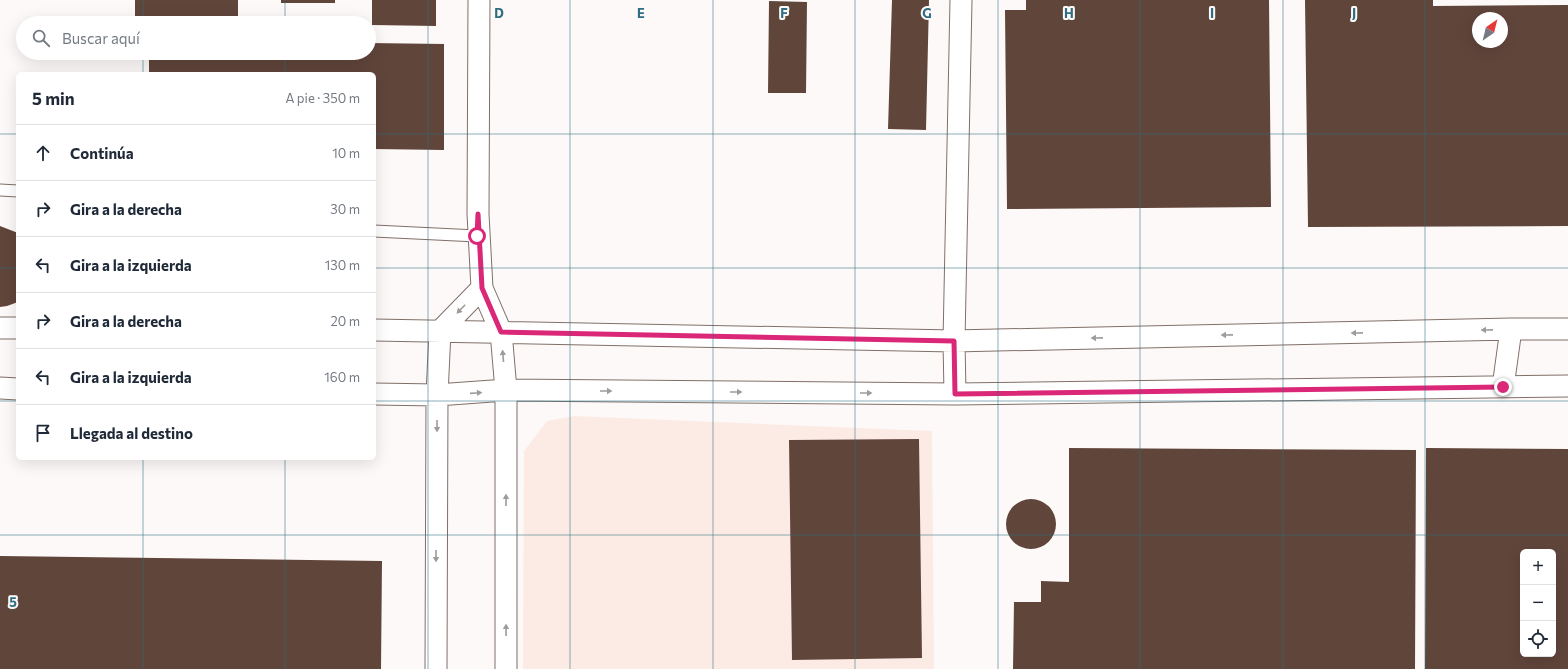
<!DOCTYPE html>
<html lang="es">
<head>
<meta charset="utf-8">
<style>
	body { margin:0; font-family:Commissioner,sans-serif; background:#f6f6f7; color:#1f2937 }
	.controls { position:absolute; right:12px; bottom:12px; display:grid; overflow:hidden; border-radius:6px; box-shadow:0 4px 16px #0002 }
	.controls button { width:36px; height:36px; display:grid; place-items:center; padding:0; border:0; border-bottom:1px solid #e0e1e3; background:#fff; color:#1f2937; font:20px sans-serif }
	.compass { position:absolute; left:1472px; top:12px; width:36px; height:36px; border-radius:50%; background:#fff; box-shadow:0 4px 16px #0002; rotate:35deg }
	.stop { position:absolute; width:12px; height:12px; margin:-9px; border:3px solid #db2777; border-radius:50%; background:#fff }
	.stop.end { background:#db2777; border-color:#fff; box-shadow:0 1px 4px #0008 }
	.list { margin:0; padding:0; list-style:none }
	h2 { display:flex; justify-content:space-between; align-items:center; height:52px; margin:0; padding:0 16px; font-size:17px }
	h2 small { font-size:13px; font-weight:400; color:#747a83 }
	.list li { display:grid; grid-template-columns:26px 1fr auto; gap:12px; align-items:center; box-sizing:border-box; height:56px; padding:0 16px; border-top:1px solid #e0e1e3 }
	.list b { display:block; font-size:15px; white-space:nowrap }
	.list em { font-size:13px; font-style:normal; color:#747a83 }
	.icon { flex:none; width:22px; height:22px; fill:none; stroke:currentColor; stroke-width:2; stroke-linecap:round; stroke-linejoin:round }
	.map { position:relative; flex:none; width:1568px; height:669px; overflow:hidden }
	.search { position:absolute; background:#fff; box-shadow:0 4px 16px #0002; left:16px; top:16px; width:360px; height:44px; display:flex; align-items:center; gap:10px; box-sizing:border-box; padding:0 14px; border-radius:22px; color:#747a83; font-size:15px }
	.panel { position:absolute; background:#fff; box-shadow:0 4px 16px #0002; left:16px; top:72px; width:360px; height:388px; border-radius:6px }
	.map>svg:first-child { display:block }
</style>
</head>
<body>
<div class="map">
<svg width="1568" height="669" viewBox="0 0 1568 669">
	<rect width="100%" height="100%" fill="#fdf9f8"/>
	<!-- built -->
	<path fill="#fcebe5" d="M 574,416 L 932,431 L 934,669 L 523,669 L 524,451 L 547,421 Z"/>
	<!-- building -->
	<path fill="#60453b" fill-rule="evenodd" d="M 135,0 L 238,0 L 238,23 L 135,23 Z
		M 281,0 L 335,0 L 335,3 L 281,3 Z
		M 372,0 L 436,0 L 436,26 L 372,25 Z
		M 892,0 L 929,0 L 926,130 L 888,129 Z
		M 1026,0 L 1269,0 L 1271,207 L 1007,209 L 1005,10 L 1026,10 Z
		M 1305,0 L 1433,0 L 1433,6 L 1568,5 L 1568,226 L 1308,227 ZM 1478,18 L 1502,18 L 1502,42 L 1478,42 Z
		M 769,1 L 807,2 L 806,93 L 768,93 Z
		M 369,43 L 444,44 L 444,150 L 374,149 L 374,74 L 149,74 L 149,53 L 369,53 Z
		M 0,226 L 18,233 L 18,302 L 7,306 L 0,307 Z
		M 919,439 L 922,658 L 792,660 L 789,440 Z
		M 1069,448 L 1416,450 L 1415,669 L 1013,669 L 1014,602 L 1041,602 L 1041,581 L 1069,582 Z
		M 1426,448 L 1568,449 L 1568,669 L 1425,669 ZM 1523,552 L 1553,552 L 1553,654 L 1523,654 Z
		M1006 524a25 25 0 1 1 50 0a25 25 0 1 1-50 0Z
		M 0,556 L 382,561 L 381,669 L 0,669 Z"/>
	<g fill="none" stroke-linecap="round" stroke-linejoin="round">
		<!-- service casing -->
		<g stroke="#806f68" stroke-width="13">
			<path id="service" d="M 0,190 L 18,191
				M 374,231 L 477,236 L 478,231"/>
		</g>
		<!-- minor casing -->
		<g stroke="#806f68" stroke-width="23">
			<path id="minor" d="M 479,0 L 478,214 L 482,288 L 501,332 L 506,390 L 506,669
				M 0,328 L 18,328
				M 374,330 L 954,341 L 1511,329 L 1568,329
				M 1503,387 L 1511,329
				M 0,388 L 18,389
				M 374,394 L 437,395 L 506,390 L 955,394 L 1568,386
				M 955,394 L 954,341 L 961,0
				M 436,669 L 437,395 L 440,331 L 482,288"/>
		</g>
		<!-- service -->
		<use href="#service" stroke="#fff" stroke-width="11"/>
		<!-- minor -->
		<use href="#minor" stroke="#fff" stroke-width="21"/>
	</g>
	<!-- one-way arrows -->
	<defs><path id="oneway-solid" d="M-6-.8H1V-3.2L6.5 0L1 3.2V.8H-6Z"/></defs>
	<g fill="#9e9b9a">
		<use href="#oneway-solid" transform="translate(461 309) rotate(134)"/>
		<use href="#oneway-solid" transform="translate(1487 330) rotate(179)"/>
		<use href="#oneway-solid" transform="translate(1357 333) rotate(179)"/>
		<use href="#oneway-solid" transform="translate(1227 335) rotate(179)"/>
		<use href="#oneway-solid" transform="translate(1097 338) rotate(179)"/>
		<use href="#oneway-solid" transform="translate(503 356) rotate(-95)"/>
		<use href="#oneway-solid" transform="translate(606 391)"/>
		<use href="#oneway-solid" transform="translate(736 392)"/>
		<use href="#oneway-solid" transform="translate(476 393) rotate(-4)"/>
		<use href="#oneway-solid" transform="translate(866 393)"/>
		<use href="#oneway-solid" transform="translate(437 426) rotate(90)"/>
		<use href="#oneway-solid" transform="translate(506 500) rotate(-90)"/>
		<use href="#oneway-solid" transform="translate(436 556) rotate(90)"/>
		<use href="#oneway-solid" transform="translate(506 630) rotate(-90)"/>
	</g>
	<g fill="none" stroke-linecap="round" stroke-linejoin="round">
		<!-- route -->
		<path stroke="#db2777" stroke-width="5" d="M 477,236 L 478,214 L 482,288 L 501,332 L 954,341 L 955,394 L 1503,387"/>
	</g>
	<!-- grid -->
	<path fill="none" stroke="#2e6d82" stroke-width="1" stroke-opacity="0.55" d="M 143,0 L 143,23M 285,0 L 285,23M 428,0 L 428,669M 570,0 L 570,669M 713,0 L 713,669M 855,0 L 855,669M 998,0 L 998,669M 1140,0 L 1140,669M 1283,0 L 1283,669M 1425,0 L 1425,669M 143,53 L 143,74M 285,53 L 285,74M 0,134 L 18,134M 374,134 L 1568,134M 0,268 L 18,268M 374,268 L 1568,268M 0,401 L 18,401M 374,401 L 1568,401M 143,458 L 143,669M 285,458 L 285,669M 0,535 L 1568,535"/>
	<g font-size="13" text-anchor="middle" font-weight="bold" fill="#2e6d82" stroke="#fdf9f8" stroke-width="4" stroke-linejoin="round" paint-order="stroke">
		<text x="499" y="18">D</text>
		<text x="641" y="18">E</text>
		<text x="784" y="18">F</text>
		<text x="927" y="18">G</text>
		<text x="1069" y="18">H</text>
		<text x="1212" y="18">I</text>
		<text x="1354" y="18">J</text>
		<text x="13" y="607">5</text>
	</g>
</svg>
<div class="controls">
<button>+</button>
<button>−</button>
<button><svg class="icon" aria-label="locate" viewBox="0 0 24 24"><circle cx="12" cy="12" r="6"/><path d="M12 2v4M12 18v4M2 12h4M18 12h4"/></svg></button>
</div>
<svg class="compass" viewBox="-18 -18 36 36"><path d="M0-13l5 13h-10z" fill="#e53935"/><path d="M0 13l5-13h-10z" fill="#747a83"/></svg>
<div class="stop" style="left:477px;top:236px"></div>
<div class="stop end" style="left:1503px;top:387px"></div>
<div class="search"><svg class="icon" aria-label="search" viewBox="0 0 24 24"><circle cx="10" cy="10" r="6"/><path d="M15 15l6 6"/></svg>Buscar aquí</div>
<section class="panel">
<h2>5 min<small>A pie · 350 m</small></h2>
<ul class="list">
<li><svg class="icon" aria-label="ahead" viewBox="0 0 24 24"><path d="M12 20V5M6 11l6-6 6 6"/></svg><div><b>Continúa</b></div><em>10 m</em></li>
<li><svg class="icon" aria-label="right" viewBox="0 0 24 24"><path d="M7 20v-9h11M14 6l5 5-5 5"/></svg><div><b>Gira a la derecha</b></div><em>30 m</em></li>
<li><svg class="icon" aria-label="left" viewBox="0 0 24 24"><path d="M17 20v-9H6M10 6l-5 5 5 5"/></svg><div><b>Gira a la izquierda</b></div><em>130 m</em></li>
<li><svg class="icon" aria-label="right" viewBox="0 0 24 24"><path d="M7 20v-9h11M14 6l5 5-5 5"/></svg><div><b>Gira a la derecha</b></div><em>20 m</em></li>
<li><svg class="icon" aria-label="left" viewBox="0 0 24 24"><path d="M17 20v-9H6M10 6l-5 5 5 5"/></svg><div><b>Gira a la izquierda</b></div><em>160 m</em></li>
<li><svg class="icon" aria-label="arrive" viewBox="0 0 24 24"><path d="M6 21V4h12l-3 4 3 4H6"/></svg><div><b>Llegada al destino</b></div></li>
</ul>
</section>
</div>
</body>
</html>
